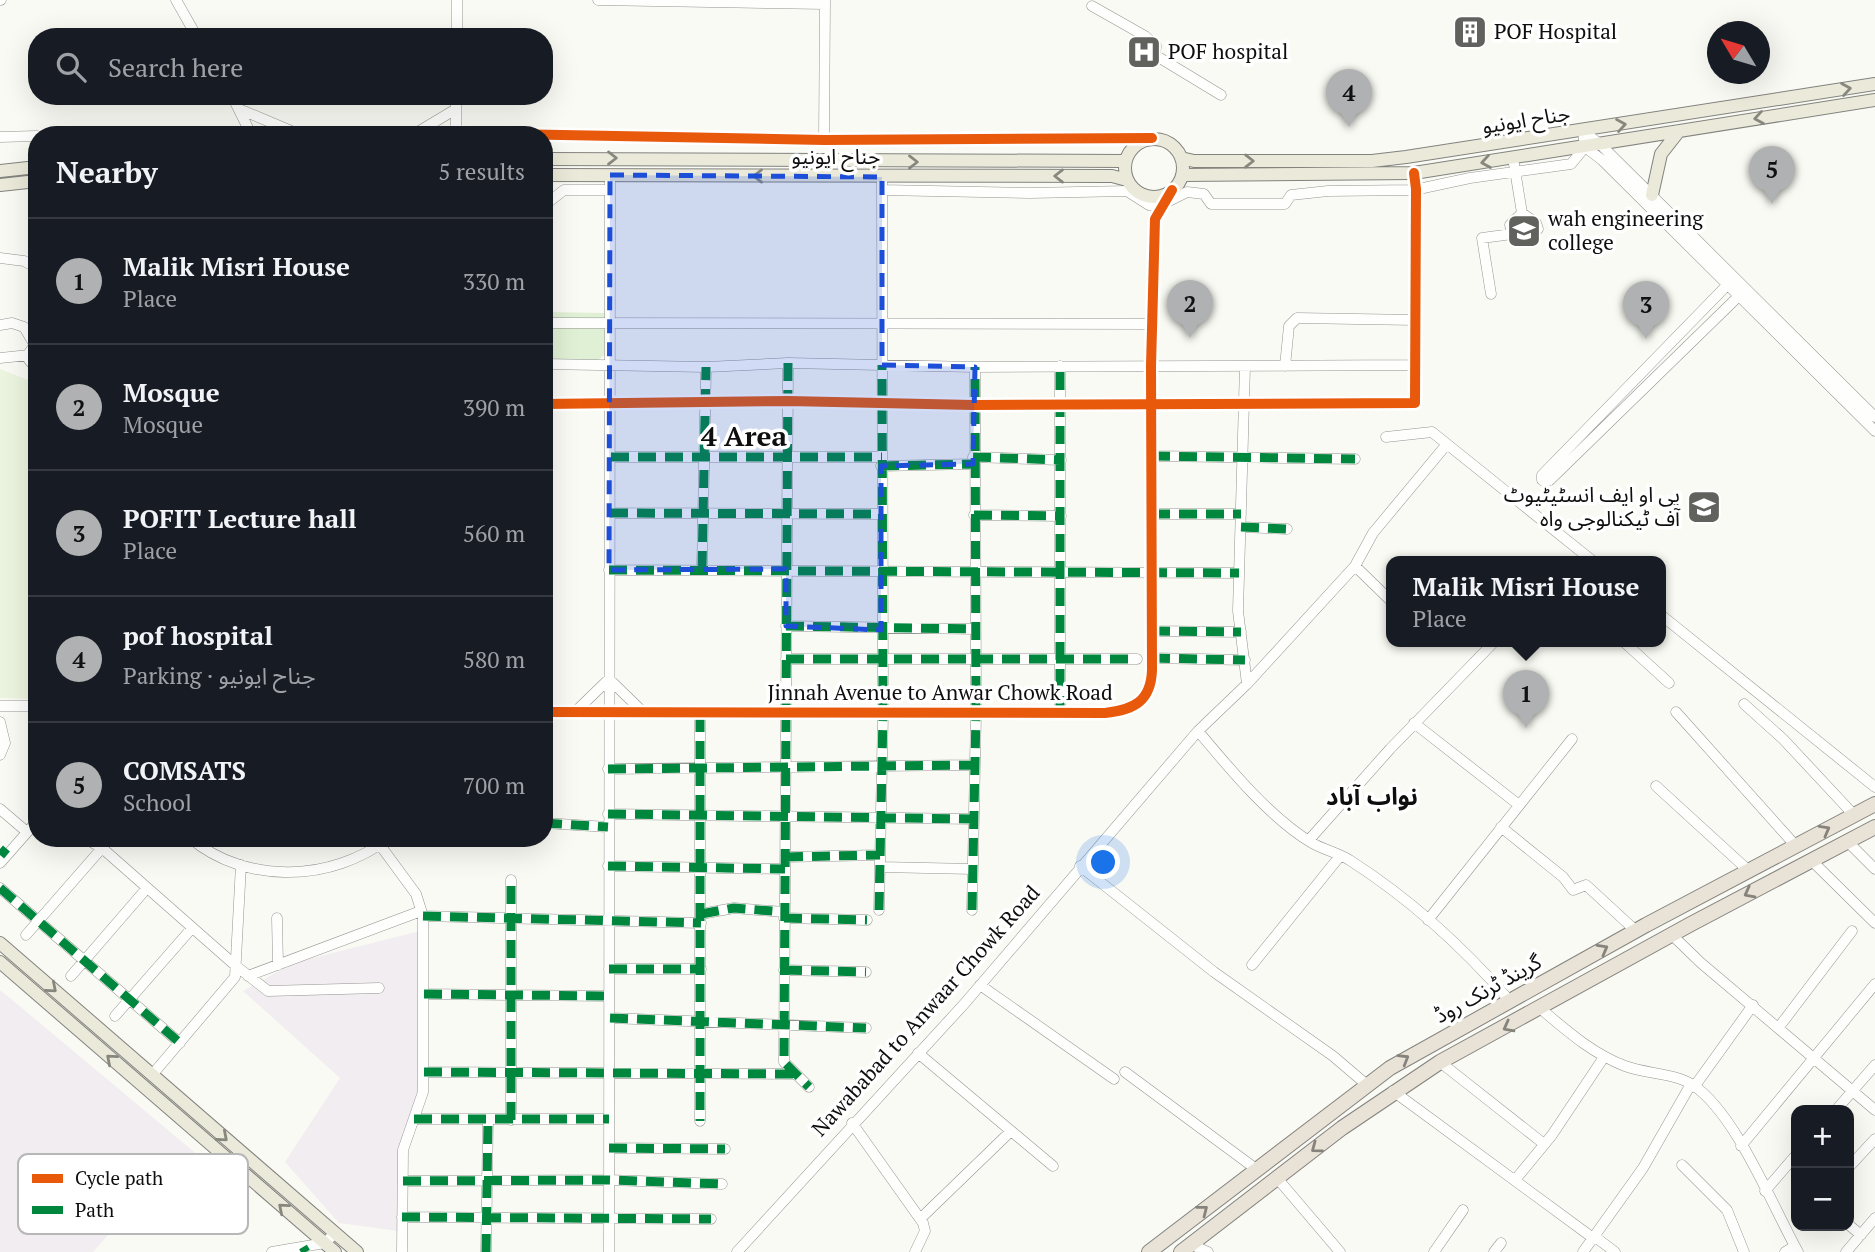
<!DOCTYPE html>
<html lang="en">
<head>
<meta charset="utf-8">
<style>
	body { margin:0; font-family:"PT Serif","Noto Sans Arabic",serif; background:#242831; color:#f1f3f6 }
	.controls { position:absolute; right:21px; bottom:21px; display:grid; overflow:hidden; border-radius:14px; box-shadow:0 7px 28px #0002 }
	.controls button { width:63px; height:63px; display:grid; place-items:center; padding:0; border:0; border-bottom:2px solid #363941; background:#171b24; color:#f1f3f6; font:35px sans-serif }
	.compass { position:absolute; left:1707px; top:21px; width:63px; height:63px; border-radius:50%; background:#171b24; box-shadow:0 7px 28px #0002; rotate:308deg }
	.you { position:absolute; left:1104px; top:863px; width:24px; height:24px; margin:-18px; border:5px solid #fff; border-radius:50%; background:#1a73e8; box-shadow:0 0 0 10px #1a73e833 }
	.badge { display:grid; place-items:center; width:46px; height:46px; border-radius:50%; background:#b0b1b2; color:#111; font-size:23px; font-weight:700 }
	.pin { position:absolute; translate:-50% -58px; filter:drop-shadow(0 2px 4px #0008) }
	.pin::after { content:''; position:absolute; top:37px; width:24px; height:21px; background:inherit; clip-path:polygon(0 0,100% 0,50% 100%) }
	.popup { position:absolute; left:1386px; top:556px; width:280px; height:91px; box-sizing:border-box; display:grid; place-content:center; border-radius:14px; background:#171b24; filter:drop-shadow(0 2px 5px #0005); font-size:23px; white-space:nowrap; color:#9ea1a6 }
	.popup b { font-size:26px; color:#f1f3f6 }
	.popup::after { content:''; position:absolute; left:50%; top:100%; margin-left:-14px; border:14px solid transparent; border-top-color:#171b24 }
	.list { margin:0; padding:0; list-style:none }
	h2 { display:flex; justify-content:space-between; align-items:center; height:91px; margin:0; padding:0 28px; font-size:30px }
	h2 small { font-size:23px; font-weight:400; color:#9ea1a6 }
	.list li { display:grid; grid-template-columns:46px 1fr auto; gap:21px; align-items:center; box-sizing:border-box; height:126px; padding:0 28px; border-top:2px solid #363941 }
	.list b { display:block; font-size:26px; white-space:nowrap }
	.list p { margin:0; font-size:23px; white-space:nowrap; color:#9ea1a6 }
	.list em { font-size:23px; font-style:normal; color:#9ea1a6 }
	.icon { flex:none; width:38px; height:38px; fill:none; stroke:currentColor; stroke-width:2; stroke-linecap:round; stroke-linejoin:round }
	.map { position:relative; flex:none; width:1875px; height:1252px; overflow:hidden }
	.search { position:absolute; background:#171b24; box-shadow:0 7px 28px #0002; left:28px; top:28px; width:525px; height:77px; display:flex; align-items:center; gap:18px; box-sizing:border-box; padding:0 24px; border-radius:28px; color:#9ea1a6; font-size:26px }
	.panel { position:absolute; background:#171b24; box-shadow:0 7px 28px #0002; left:28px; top:126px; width:525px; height:721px; border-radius:28px }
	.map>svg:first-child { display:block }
</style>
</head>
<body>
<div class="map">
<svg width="1875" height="1252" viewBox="0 0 1875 1252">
	<rect width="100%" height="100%" fill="#fafaf4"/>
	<!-- industrial -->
	<path fill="#f2edf0" d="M 420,931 L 420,1096 L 402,1144 L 398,1231 L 339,1223 L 285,1162 L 340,1078 L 243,991 L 293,963 Z
		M 0,990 L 22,1008 L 218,1172 L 119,1223 L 93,1252 L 0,1252 Z"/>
	<!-- green -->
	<path fill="#e0f0d4" d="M 544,312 L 606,313 L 607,353 L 598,360 L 544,360 Z"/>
	<!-- pitch -->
	<path fill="#ebf4de" d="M 0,369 L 36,383 L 37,699 L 0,698 Z"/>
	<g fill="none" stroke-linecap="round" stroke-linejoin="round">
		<!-- minor casing -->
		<g stroke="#949492" stroke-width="11">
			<path id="minor" d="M 0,0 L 1,0
				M 176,0 L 197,37
				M 598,0 L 825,4
				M 1092,6 L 1145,36 L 1156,46 L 1155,55 L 1221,95
				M 457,37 L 457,0
				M 232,96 L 251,134
				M 456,96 L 456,133
				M 239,109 L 294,132
				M 1583,131 L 1601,145 L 1875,417
				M 416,133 L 456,109
				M 67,135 L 311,135
				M 347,135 L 456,133 L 824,140 L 1152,138
				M 0,137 L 37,136
				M 824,140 L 825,0
				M 1585,147 L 1602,160 L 1875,431
				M 33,181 L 37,244
				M 882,190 L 1030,193 L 1127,191 L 1149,205 L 1161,205 L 1187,192 L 1204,194 L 1211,204 L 1285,204 L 1291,195 L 1328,191 L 1414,190 L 1470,178 L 1571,164 L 1585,147 L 1583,131
				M 544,201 L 550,201 L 564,190 L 610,190
				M 1522,213 L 1536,223 L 1538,229
				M 0,258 L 24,261 L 37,268
				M 1734,278 L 1542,475 L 1542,480 L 1545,482 L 1550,480 L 1746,289
				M 1491,294 L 1482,238 L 1512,234 L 1510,225 L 1522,213 L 1513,158
				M 544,323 L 1152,324
				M 0,325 L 12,323 L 24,327 L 34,344
				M 37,342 L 29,353 L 29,360 L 37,369
				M 0,358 L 29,355
				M 788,363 L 784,1062 L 809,1087
				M 544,364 L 706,367 L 788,363 L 975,367 L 1415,365
				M 1245,366 L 1238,611 L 1247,684 L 1198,731 C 1229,768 1270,818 1312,843 C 1324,850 1339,853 1351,861 C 1410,899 1464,948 1510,1001
				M 1285,366 L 1289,326 L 1297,318 L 1415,320
				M 544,404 L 788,401 L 973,405 L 1415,403 L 1416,189 L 1414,173
				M 1386,437 L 1432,432 L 1594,562
				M 1152,456 L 1355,459
				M 611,457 L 882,457
				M 973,457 L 1061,460
				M 881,466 L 973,464
				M 610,513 L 881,514
				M 1152,514 L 1241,514
				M 974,515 L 1061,516
				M 1241,527 L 1287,529
				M 1355,566 L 1391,601
				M 702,569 L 706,367
				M 609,570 L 1239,573
				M 1661,615 L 1875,787
				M 786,626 L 975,629
				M 1152,631 L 1241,632
				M 1624,642 L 1669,683
				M 1152,658 L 1245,660
				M 786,659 L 1137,659
				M 1247,684 L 1355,566 L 1373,533 L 1447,444
				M 1744,704 L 1783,739 L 1854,815
				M 0,706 L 37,706
				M 544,712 L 1105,713 C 1134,710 1151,701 1152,670 L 1151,366 L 1155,219 L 1172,190
				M 1676,712 L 1796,846
				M 574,713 L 609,679 L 644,713
				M 700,714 L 700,1121
				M 1060,714 L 1060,366
				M 0,722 L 5,743 L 0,755
				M 1414,723 L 1519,805
				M 608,769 L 975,765
				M 1656,786 L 1749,871
				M 0,809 L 27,832
				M 608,814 L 974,819
				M 544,823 L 608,827
				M 1501,827 L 1563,877 L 1573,890 L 1586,885 L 1636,931
				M 84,838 L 102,848 L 236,966 L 268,991 L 379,988
				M 190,838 C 246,885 332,882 389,838
				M 1309,840 L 1390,749 L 1494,642
				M 1847,841 L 1875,869
				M 380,845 L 416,894 L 423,916 L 423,1092 L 403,1150 L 402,1252
				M 785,857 L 880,855
				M 1811,860 L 1875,923
				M 0,863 L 37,821
				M 608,866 L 785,869
				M 1080,866 L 1214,972 L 1333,1056 L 1367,1085
				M 880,867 L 973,869
				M 0,888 L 180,1043
				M 879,910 L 883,714 L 882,177
				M 972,910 L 976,714 L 975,367
				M 701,914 L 734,908 L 784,912
				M 423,916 L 701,923
				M 277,918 L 278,965
				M 784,918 L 867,920
				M 1428,920 L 1572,739
				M 26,935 L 102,848
				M 1672,935 L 1701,963 L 1875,1110
				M 1252,965 L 1340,856
				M 609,969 L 701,969
				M 784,970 L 866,972
				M 71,976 L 147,888
				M 248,976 L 421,911
				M 980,985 L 1114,1079
				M 424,994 L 608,996
				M 1541,1009 C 1567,1031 1593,1054 1625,1066 C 1646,1074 1675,1073 1693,1085 C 1736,1114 1772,1205 1798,1252
				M 115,1016 L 192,928
				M 610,1018 L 866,1028
				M 1779,1027 L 1852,931
				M 918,1053 L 1053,1166
				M 1440,1062 L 1544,1144
				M 424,1072 L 796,1074
				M 1125,1072 L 1256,1169
				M 152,1075 L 235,977 L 241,865
				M 1694,1087 L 1753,1005
				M 1393,1091 L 1593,1238
				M 1836,1110 L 1875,1065
				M 414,1119 L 609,1119
				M 511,1120 L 511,880
				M 852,1123 L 923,1223 L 925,1231 L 915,1252
				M 1741,1146 L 1875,984
				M 609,1148 L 725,1149
				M 1682,1165 L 1727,1210 L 1744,1252
				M 1849,1167 L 1875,1139
				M 1277,1178 L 1340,1252
				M 1515,1180 L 1552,1135 L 1604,1057
				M 403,1181 L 609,1180 L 722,1184
				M 1765,1191 L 1796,1155
				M 402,1217 L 711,1219
				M 920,1219 L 1010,1132
				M 1849,1225 L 1861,1235
				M 1594,1236 L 1615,1252
				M 1190,1244 L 1208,1252
				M 272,1252 L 325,1243 L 335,1233
				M 486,1252 L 488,1120
				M 609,1252 L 610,175
				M 737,1252 L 965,1003 L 1198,731
				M 1434,1252 L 1463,1210
				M 1494,1252 L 1501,1243
				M 1583,1252 L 1643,1168 L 1691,1084
				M 1785,1252 L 1795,1246
				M 1846,1252 L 1875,1218"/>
		</g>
		<!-- major casing -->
		<g stroke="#82827f" stroke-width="14">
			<path id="major" d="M1125 168a29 29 0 1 1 58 0a29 29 0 1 1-58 0Z
				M 1181,158 L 1194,161 L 1372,161 L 1406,157 L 1875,84
				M 544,159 L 1125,161
				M 0,171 L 37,167
				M 544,175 L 1112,176 L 1127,180
				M 1182,175 L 1414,173 L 1875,100
				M 0,185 L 37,181
				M 1652,195 L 1661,154 L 1679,131
				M 0,943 L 357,1252
				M 0,962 L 335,1252"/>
		</g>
		<!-- highway casing -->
		<g stroke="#82827f" stroke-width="16">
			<path id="highway" d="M 1149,1252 L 1390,1068 L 1646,925 L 1875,804
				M 1181,1252 L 1342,1128 L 1440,1062 L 1691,924 L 1875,827"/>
		</g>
		<!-- minor -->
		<use href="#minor" stroke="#fefefd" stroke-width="10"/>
		<!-- major -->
		<use href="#major" stroke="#ebeada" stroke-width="12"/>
		<!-- highway -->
		<use href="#highway" stroke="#e9e2d6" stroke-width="14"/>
		<!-- quiet -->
		<path stroke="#00873e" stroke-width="9" stroke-dasharray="18 9" stroke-linecap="butt" d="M 788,363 L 784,1062 L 809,1087
			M 1152,456 L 1355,459
			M 611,457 L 882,457
			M 973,457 L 1061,460
			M 881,466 L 973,464
			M 610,513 L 881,514
			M 1152,514 L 1241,514
			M 974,515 L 1061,516
			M 1241,527 L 1287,529
			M 702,569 L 706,367
			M 609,570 L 1239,573
			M 786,626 L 975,629
			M 1152,631 L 1241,632
			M 1152,658 L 1245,660
			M 786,659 L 1137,659
			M 700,714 L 700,1121
			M 1060,714 L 1060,366
			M 608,769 L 975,765
			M 608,814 L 974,819
			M 544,823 L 608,827
			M 0,849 L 7,855
			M 785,857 L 880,855
			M 608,866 L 785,869
			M 0,888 L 180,1043
			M 879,910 L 883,714 L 882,365
			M 972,910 L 976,714 L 975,367
			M 701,914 L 734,908 L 784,912
			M 423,916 L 701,923
			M 784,918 L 867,920
			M 609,969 L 701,969
			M 784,970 L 866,972
			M 424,994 L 608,996
			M 610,1018 L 866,1028
			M 424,1072 L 796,1074
			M 414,1119 L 609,1119
			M 511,1120 L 511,880
			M 609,1148 L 725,1149
			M 403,1181 L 609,1180 L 722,1184
			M 402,1217 L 711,1219
			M 303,1247 L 306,1252
			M 486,1252 L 488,1120"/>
		<!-- cycleway casing -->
		<g stroke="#fff" stroke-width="15">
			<path id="cycleway" d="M 347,135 L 456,133 L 824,140 L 1152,138
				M 544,404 L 788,401 L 973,405 L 1415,403 L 1416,189 L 1414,173
				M 544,712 L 1105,713 C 1134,710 1151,701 1152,670 L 1151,366 L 1155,219 L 1172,190"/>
		</g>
		<!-- cycleway -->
		<use href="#cycleway" stroke="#e8590c" stroke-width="10"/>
	</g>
	<!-- one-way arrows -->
	<defs><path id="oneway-chevron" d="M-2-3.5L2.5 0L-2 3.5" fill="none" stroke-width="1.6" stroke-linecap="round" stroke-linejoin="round" transform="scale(1.75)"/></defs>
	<g stroke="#88877e">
		<use href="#oneway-chevron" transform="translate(1846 89) rotate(-9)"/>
		<use href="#oneway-chevron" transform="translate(1759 118) rotate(171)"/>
		<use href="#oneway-chevron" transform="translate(1621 125) rotate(-9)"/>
		<use href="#oneway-chevron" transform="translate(612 158)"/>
		<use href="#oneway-chevron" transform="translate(1249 161)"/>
		<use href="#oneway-chevron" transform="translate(913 162)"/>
		<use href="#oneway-chevron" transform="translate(1486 162) rotate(171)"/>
		<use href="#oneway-chevron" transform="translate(758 176) rotate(-180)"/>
		<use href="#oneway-chevron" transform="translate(1059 176) rotate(180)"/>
		<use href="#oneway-chevron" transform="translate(52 988) rotate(41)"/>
		<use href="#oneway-chevron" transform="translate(111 1059) rotate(-139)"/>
		<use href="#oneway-chevron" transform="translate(223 1137) rotate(41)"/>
		<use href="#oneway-chevron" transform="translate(283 1208) rotate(-140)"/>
	</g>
	<g stroke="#86837c">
		<use href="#oneway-chevron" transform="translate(1825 830) rotate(-29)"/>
		<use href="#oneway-chevron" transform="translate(1749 893) rotate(152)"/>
		<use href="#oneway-chevron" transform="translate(1603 949) rotate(-29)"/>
		<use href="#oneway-chevron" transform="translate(1508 1027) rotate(152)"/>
		<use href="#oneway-chevron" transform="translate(1404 1059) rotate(-31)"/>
		<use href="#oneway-chevron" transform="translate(1316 1148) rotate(143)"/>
		<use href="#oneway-chevron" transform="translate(1203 1210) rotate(-38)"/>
	</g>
	<!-- marked area -->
	<path fill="#1d4ed8" fill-opacity="0.2" stroke="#1d4ed8" stroke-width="5" stroke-dasharray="14 9" stroke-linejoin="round" d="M 610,175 L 882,177 L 882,365 L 975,367 L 973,464 L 881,466 L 881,630 L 786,626 L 786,569 L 609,570 Z"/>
	<!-- icons -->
	<defs>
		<g id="building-square" transform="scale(1.75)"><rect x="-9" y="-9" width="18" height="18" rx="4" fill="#61615e" stroke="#fff"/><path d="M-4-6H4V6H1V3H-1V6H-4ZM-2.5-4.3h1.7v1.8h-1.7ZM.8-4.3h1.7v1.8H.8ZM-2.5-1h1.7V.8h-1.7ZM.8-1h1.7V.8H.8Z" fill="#fff"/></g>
		<g id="hospital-square" transform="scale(1.75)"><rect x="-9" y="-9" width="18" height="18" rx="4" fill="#61615e" stroke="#fff"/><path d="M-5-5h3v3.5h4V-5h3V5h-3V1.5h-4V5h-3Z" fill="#fff"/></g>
		<g id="university-square" transform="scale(1.75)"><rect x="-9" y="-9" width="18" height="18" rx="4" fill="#61615e" stroke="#fff"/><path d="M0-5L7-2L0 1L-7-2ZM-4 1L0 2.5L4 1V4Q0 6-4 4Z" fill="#fff"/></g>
	</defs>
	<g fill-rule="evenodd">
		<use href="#building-square" x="1470" y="32"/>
		<use href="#hospital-square" x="1144" y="52"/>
		<use href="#university-square" x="1524" y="231"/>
		<use href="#university-square" x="1704" y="507"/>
	</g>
	<g text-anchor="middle" stroke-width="7" stroke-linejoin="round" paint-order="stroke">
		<!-- poi labels -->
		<g font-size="21" fill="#0e0e0e" stroke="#fff" text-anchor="start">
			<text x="1494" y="39">POF Hospital</text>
			<text x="1168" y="59">POF hospital</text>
			<text x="1548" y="226">wah engineering<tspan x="1548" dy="24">college</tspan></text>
			<text x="1680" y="502" text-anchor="end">پی او ایف انسٹیٹیوٹ<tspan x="1680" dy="24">آف ٹیکنالوجی واہ</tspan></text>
		</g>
		<!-- street labels -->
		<g font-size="21" fill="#0e0e0e" stroke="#fff">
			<text transform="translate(1526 120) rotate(-9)" y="7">جناح ایونیو</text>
			<text x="836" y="164">جناح ایونیو</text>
			<text x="940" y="700">Jinnah Avenue to Anwar Chowk Road</text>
			<text transform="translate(1488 989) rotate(-29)" y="7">گرینڈ ٹرنک روڈ</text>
			<text transform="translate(926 1011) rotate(-48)" y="7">Nawababad to Anwaar Chowk Road</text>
		</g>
		<!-- quarter labels -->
		<g font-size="24" font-weight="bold" fill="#0e0e0e" stroke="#fff">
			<text x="1372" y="805">نواب آباد</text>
		</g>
		<!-- district labels -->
		<g font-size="28" font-weight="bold" fill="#0e0e0e" stroke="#fff">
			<text x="744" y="446">4 Area</text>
		</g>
	</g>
	<!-- legend -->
	<rect x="18" y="1154" width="230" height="80" rx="10" fill="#fff" stroke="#b7b7b7" stroke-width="2"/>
	<rect x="32" y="1174" width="31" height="9" fill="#e8590c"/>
	<rect x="32" y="1206" width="31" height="8" fill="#00873e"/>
	<g font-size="19" fill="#0e0e0e">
		<text x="75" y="1185">Cycle path</text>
		<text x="75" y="1217">Path</text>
	</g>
</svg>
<div class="controls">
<button>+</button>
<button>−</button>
</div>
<svg class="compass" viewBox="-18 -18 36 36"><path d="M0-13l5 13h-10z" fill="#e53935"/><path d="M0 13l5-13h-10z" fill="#9ea1a6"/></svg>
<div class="you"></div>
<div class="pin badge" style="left:1526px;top:728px">1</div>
<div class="popup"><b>Malik Misri House</b>Place</div>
<div class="pin badge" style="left:1190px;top:338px">2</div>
<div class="pin badge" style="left:1646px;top:339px">3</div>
<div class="pin badge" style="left:1349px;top:127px">4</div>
<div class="pin badge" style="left:1772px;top:204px">5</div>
<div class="search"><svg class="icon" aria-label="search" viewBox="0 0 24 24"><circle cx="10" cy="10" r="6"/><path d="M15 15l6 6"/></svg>Search here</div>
<section class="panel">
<h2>Nearby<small>5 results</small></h2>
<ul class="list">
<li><span class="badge">1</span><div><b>Malik Misri House</b><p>Place</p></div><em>330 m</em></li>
<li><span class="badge">2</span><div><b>Mosque</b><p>Mosque</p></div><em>390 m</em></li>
<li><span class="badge">3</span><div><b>POFIT Lecture hall</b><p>Place</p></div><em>560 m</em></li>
<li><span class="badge">4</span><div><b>pof hospital</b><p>Parking · جناح ایونیو</p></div><em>580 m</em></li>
<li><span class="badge">5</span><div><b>COMSATS</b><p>School</p></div><em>700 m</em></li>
</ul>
</section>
</div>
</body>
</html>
